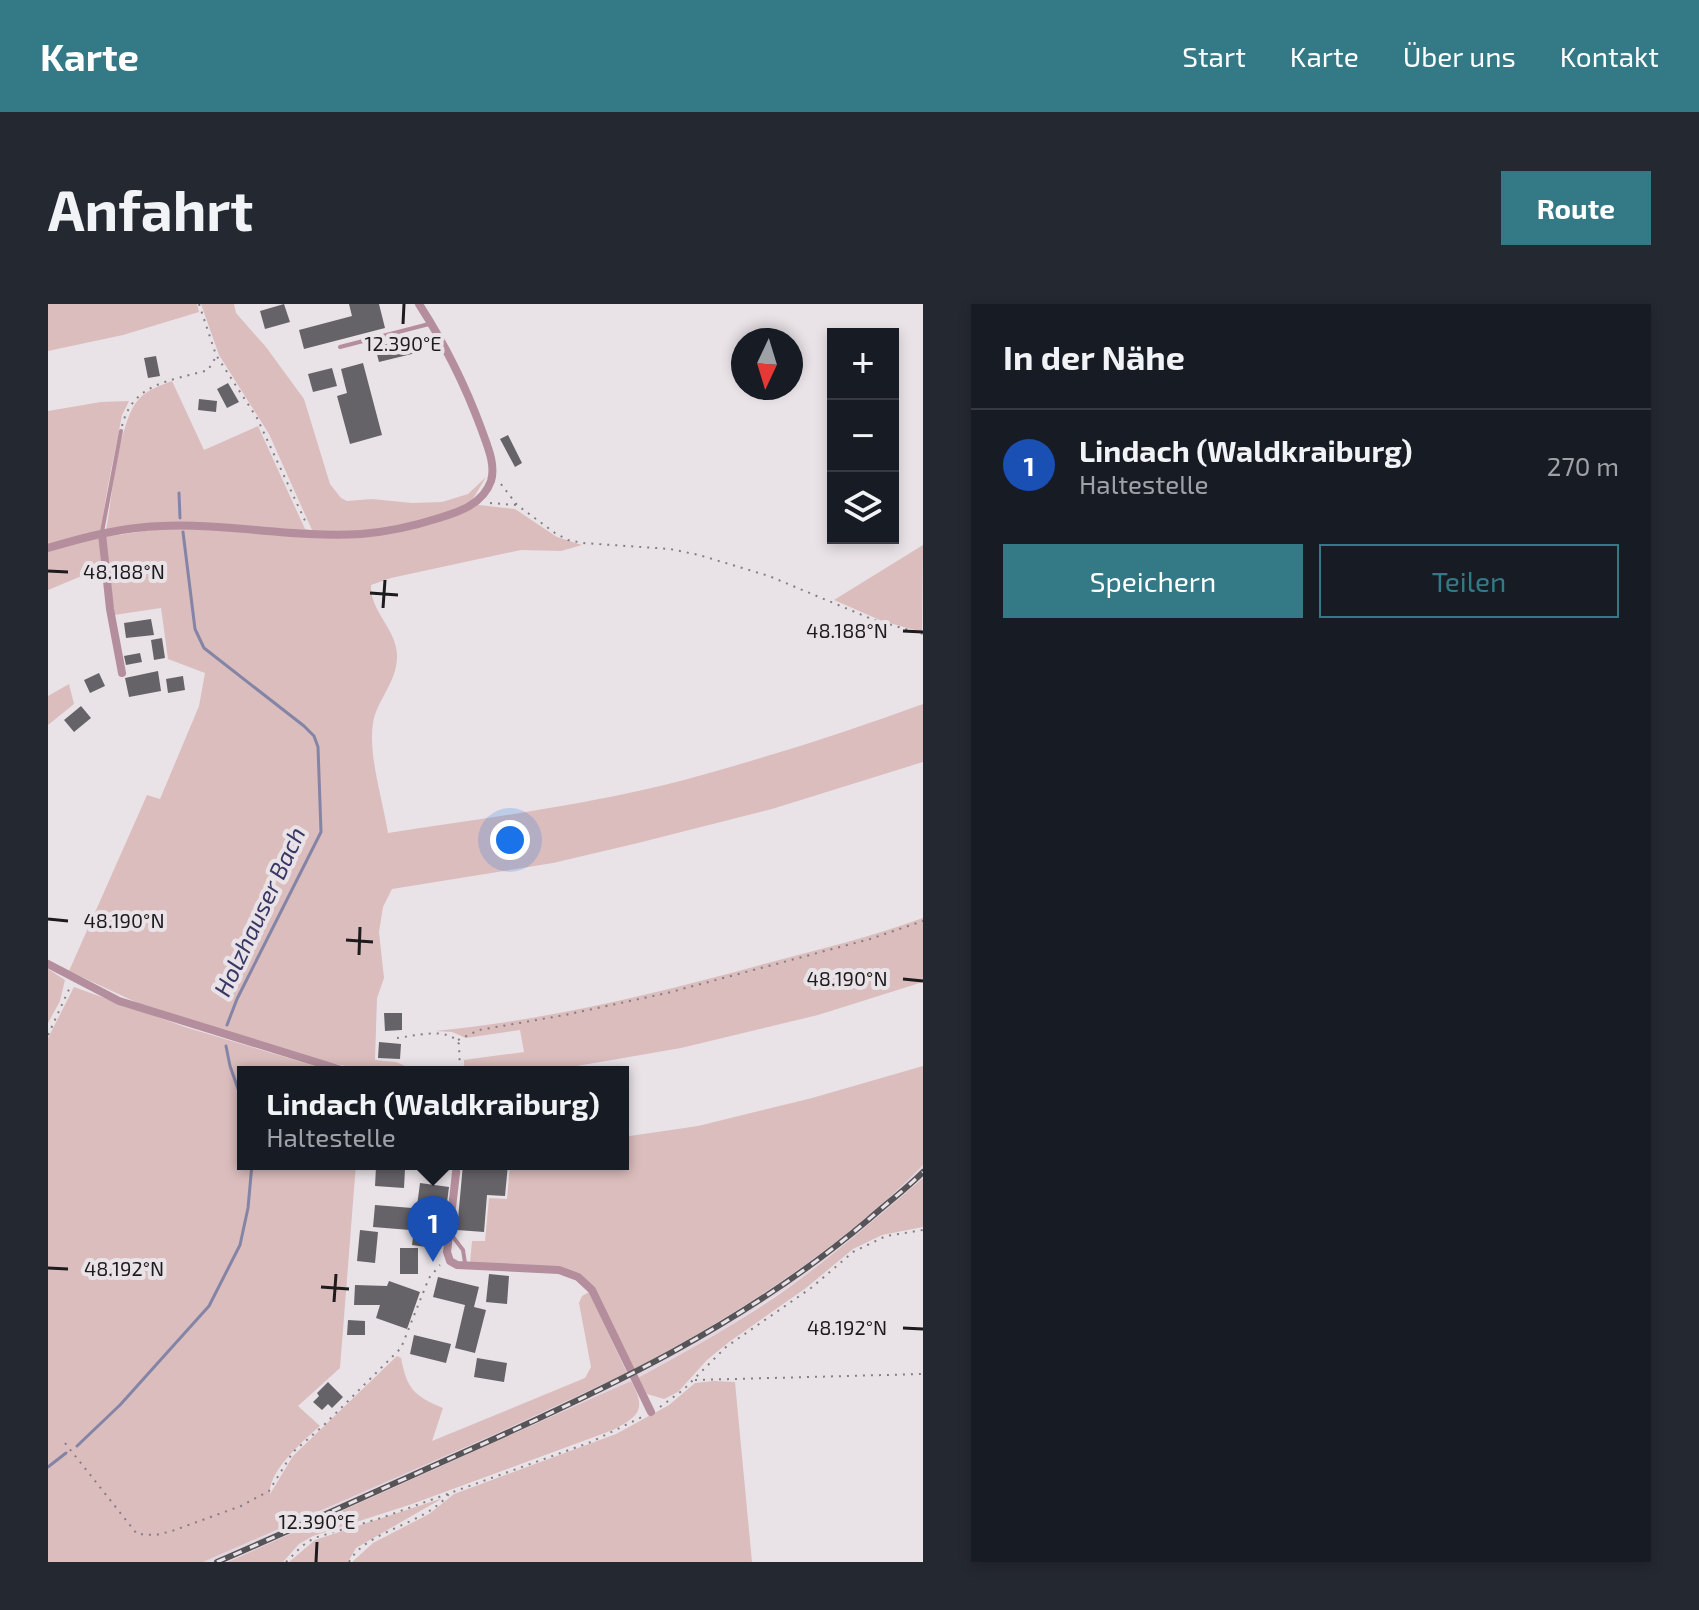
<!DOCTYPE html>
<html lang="de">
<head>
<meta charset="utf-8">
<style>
	body { margin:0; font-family:"Exo 2",sans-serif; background:#242831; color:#f1f3f6 }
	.controls { position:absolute; right:24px; top:24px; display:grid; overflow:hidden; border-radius:0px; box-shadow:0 4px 12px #0003 }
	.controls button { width:72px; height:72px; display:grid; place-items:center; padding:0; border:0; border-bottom:2px solid #363941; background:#171b24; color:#f1f3f6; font:40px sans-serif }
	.compass { position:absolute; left:683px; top:24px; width:72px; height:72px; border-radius:50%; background:#171b24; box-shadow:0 4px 12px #0003; rotate:184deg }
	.you { position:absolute; left:462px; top:536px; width:28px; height:28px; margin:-20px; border:6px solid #fff; border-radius:50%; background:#1a73e8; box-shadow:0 0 0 12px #1a73e833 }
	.badge { display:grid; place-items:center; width:52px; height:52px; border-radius:50%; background:#337986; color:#fff; font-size:26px; font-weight:700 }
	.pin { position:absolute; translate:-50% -66px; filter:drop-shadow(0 2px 4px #0008) }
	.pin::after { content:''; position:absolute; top:42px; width:28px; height:24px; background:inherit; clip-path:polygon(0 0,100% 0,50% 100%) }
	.popup { position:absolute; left:189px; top:762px; width:392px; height:104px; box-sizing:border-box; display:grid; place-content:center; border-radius:0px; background:#171b24; filter:drop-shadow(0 2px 6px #0005); font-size:26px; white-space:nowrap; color:#9ea1a6 }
	.popup b { font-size:30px; color:#f1f3f6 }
	.popup::after { content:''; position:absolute; left:50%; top:100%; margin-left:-16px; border:16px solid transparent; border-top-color:#171b24 }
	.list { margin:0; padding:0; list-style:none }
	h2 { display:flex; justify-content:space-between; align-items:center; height:104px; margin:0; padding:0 32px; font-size:34px }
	h2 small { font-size:26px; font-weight:400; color:#9ea1a6 }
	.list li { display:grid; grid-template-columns:52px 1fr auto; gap:24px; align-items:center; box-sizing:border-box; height:112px; padding:0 32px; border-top:2px solid #363941 }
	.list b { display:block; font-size:30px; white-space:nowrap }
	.list p { margin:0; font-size:26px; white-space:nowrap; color:#9ea1a6 }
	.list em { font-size:26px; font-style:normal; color:#9ea1a6 }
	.actions { display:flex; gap:16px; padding:24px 32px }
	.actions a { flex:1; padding:18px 0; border:2px solid #337986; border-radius:0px; text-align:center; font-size:28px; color:#337986 }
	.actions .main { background:#337986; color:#fff }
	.icon { flex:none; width:44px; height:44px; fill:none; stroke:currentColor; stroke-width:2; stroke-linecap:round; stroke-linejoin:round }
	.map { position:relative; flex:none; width:875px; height:1258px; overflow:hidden; border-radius:0px }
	header { display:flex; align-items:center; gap:48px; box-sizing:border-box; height:112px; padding:0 40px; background:#337986; color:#fff }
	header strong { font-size:38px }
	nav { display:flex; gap:44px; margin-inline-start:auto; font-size:28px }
	.intro { display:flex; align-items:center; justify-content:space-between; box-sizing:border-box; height:192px; padding:0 48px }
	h1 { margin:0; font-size:56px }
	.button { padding:20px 36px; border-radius:0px; background:#337986; color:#fff; font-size:28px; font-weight:700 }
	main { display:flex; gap:48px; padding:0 48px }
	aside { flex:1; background:#171b24; border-radius:0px; box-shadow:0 4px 12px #0003 }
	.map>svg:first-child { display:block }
</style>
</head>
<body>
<header>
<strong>Karte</strong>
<nav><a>Start</a><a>Karte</a><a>Über uns</a><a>Kontakt</a></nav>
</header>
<div class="intro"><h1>Anfahrt</h1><a class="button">Route</a></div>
<main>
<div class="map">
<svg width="875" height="1258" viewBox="0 0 875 1258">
	<rect width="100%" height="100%" fill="#e9e3e8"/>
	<!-- built -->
	<path fill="#e2d6e0" d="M 875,861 L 875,874 L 872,876 L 804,936 L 745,980 L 675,1026 L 590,1074 L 586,1065 L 672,1018 L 741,973 L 799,928 Z
		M 579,1069 L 583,1077 L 455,1136 L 180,1258 L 155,1258 L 452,1128 Z"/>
	<!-- green -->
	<path fill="#dbbdbd" d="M 0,0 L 149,0 L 151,8 L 75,31 L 0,47 Z
		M 153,0 L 186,0 L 188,9 L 218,43 L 256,95 L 282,180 L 293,194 L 299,197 L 324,195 L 364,199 L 394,198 L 420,190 L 438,173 L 422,200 L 467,205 L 509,233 L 534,241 L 513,247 L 473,246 L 343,274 L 323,281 C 322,307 348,325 349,350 C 350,378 329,395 325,419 C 320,451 335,497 340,529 C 439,514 539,501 636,476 C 716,454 797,429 875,400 L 875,458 L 724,505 L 590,539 L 505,559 L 344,585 L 335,603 L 331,628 L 336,674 L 329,694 L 327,756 L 348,758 L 371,768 L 326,768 L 269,756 L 94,701 L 21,667 L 99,491 L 112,495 L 151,402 L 157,369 L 120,355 L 113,304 L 66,311 L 57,233 L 103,226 L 58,226 C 64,195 71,115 91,95 C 100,85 112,82 124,77 L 156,146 L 210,122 L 257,225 L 264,226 L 221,130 L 171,51 Z
		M 81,97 L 74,111 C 65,162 50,213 53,264 L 0,286 L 0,107 L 53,98 Z
		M 875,241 L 874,328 L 834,317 L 786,296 Z
		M 21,380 L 26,400 L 0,421 L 0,392 Z
		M 875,614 L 875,678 L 770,711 L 633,744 L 494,768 L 416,768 L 416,756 L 476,748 L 472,726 L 418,734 L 404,728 L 387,727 C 499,716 607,690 716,660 C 769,646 823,633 875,614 Z
		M 0,665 L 17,676 L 12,697 L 0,719 Z
		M 26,683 L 137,723 L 287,768 L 195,768 L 195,860 L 308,860 L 292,1064 L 250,1102 L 272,1122 C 256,1136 220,1167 222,1190 L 245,1152 L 349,1052 L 353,1054 C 359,1085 366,1092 395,1104 L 384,1137 L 537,1074 L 543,1063 L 531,999 L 534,992 L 541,988 L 579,1069 L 452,1128 L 155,1258 L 0,1258 L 0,734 Z
		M 875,762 L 875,861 C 792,945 690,1010 586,1065 L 532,971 L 511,963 L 422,959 L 424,937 L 437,937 L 441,894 L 459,895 L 462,860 L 575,860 L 575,833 L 650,822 L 764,794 Z
		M 875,874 L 875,923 L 834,931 L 805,945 L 758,984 L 681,1038 L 659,1056 L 630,1088 L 616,1095 L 599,1090 L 590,1074 C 644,1044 698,1015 747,979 C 792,946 833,910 875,874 Z
		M 583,1077 C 599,1106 591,1112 565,1126 L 364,1200 L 265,1232 L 251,1240 L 235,1258 L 180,1258 Z
		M 666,1077 L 687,1078 L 704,1258 L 304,1258 L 325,1239 L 381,1210 L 406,1190 L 568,1130 L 621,1101 L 647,1079 Z
		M 395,1194 L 308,1244 L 300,1258 L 241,1258 L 267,1236 Z"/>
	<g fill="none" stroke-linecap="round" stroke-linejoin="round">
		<!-- stream -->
		<path stroke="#8485a6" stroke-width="3" d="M 131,189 L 132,214
			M 135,228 L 147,325 L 156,344 L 256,422 L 266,432 L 270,443 L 273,528 L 189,695 L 179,721
			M 178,742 L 182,762 L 195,799
			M 29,1142 L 72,1101 L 161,1002 L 192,941 L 200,904 L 204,860
			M 0,1163 L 18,1149"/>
	</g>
	<!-- building -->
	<path fill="#666368" d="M 236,0 L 242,18 L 217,25 L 212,7 Z
		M 301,0 L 331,0 L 337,24 L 256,45 L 251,26 L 304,12 Z
		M 372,32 L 376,47 L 331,58 L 327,43 Z
		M 108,52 L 112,72 L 100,74 L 96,54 Z
		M 315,59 L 334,131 L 302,140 L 289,92 L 299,89 L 293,65 Z
		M 284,64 L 289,82 L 265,88 L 260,70 Z
		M 180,79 L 191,98 L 179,104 L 169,85 Z
		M 151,95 L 169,97 L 168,108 L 150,106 Z
		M 460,131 L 474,159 L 467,163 L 452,135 Z
		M 103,315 L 106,331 L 78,334 L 76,319 Z
		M 114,334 L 117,354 L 106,356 L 103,336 Z
		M 92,349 L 94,358 L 78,361 L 76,352 Z
		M 110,367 L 113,387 L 81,393 L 77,374 Z
		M 51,369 L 57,382 L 42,389 L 36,376 Z
		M 135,372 L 137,386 L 120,389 L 118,375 Z
		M 33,402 L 43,414 L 26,428 L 16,416 Z
		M 336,709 L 354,709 L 354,726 L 337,727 Z
		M 331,738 L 353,740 L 352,755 L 330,754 Z
		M 373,860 L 402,860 L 401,866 L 373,864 Z
		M 415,860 L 460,860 L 457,892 L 439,891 L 436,928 L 409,926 Z
		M 328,863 L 357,865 L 356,884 L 327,882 Z
		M 372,879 L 401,883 L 393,945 L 364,941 Z
		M 327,901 L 364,904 L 362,926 L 325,923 Z
		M 312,926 L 330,928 L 327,959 L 309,957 Z
		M 352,944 L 370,944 L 370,970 L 352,970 Z
		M 441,970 L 461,972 L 459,1000 L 438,998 Z
		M 390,973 L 431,983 L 426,1003 L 438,1006 L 427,1049 L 407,1044 L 417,1001 L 385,993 Z
		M 341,977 L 372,988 L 359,1025 L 328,1014 L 332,1001 L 306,1001 L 307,981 L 339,982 Z
		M 300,1016 L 317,1017 L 317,1031 L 299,1031 Z
		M 366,1031 L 403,1040 L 398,1059 L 362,1050 Z
		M 429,1054 L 459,1059 L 456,1078 L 426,1073 Z
		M 280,1078 L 295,1093 L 284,1104 L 280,1100 L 274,1106 L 265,1098 L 271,1092 L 269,1089 Z"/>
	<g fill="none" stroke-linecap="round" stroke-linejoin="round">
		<!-- path -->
		<path stroke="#827e81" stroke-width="2" stroke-dasharray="2 6" stroke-linecap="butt" d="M 151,0 L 168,51 L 209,114 L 259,221
			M 74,122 C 85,78 124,77 160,66 L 168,53
			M 453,180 L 469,201 L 507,229 L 520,236 L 535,239 L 622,245 L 651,251 L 721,272 L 826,316 L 875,330
			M 442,199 L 468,201
			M 0,731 L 23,681
			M 349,734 C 367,732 401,722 411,740 L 412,768
			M 410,736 L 431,726 L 517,711 L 619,689 L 822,635 L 875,617
			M 647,1076 L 875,1070
			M 612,1103 L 635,1086 L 678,1043 L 763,984 L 805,948 L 838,932 L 875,926
			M 17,1139 L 89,1230 L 108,1231 L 124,1227 L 193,1202 L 221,1187 L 245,1148 L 276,1121 L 353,1044 L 381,974 L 392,961
			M 238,1258 L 254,1242 L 266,1234 L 333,1214 L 543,1138 L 596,1112
			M 301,1258 C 318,1226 377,1221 401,1190"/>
		<!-- service -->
		<path stroke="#b48e9c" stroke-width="4" d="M 292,43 L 381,20
			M 54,228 L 73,127
			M 402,929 L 415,946 L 417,959"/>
		<!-- minor -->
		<path stroke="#b48e9c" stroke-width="8" d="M 54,230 L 62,305 L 74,369
			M 0,244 C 37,233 75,223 113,222 C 180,219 246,234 313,230 C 339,228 366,222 391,214 C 411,208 435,200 443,177 C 448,160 439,141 433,124 C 416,78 398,42 371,0
			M 0,660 L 71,697 L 300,768
			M 409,860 L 399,948 L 402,957 L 409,961 L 511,966 L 530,973 L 544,986 L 603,1108"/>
		<!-- rail casing -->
		<g stroke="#575457" stroke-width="6">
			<path id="rail" d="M 169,1258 C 250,1223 331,1186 412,1150 C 559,1085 697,1020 820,916 C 838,900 858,885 875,868"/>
		</g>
		<!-- rail -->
		<use href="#rail" stroke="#e9e3e8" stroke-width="3" stroke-dasharray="9" stroke-linecap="butt"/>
	</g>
	<!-- ticks -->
	<path fill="none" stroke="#1d1b1d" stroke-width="3" d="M 355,20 L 356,0M 0,267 L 20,268M 322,289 L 350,291M 335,304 L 337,276M 855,327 L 875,328M 0,615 L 20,617M 298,636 L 325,638M 311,651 L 312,623M 855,675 L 875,677M 0,964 L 20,965M 273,983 L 301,985M 286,998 L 288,970M 855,1024 L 875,1025M 268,1258 L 269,1238"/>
	<g text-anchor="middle" stroke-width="8" stroke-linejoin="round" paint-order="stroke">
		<!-- water labels -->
		<g font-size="24" font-style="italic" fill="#393765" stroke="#e9e3e8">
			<text transform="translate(212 608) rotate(-65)" y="8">Holzhauser Bach</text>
		</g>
	</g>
	<g font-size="20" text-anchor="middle" fill="#1d1b1d" stroke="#e9e3e8" stroke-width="8" stroke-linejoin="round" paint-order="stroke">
		<text x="355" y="47">12.390°E</text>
		<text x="76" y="275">48.188°N</text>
		<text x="799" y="334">48.188°N</text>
		<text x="76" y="624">48.190°N</text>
		<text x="799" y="682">48.190°N</text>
		<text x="76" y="972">48.192°N</text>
		<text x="799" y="1031">48.192°N</text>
		<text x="269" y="1225">12.390°E</text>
	</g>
</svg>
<div class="controls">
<button>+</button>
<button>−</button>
<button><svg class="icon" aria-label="layers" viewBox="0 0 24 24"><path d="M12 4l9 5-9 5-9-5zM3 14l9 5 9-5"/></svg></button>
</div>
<svg class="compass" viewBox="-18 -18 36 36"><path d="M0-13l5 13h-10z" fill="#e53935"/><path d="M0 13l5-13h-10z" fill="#9ea1a6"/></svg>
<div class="you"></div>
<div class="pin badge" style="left:385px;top:958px;background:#1a4fb4">1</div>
<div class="popup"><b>Lindach (Waldkraiburg)</b>Haltestelle</div>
</div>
<aside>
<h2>In der Nähe<small></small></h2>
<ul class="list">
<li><span class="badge" style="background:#1a4fb4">1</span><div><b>Lindach (Waldkraiburg)</b><p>Haltestelle</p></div><em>270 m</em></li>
</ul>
<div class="actions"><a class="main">Speichern</a><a>Teilen</a></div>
</aside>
</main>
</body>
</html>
